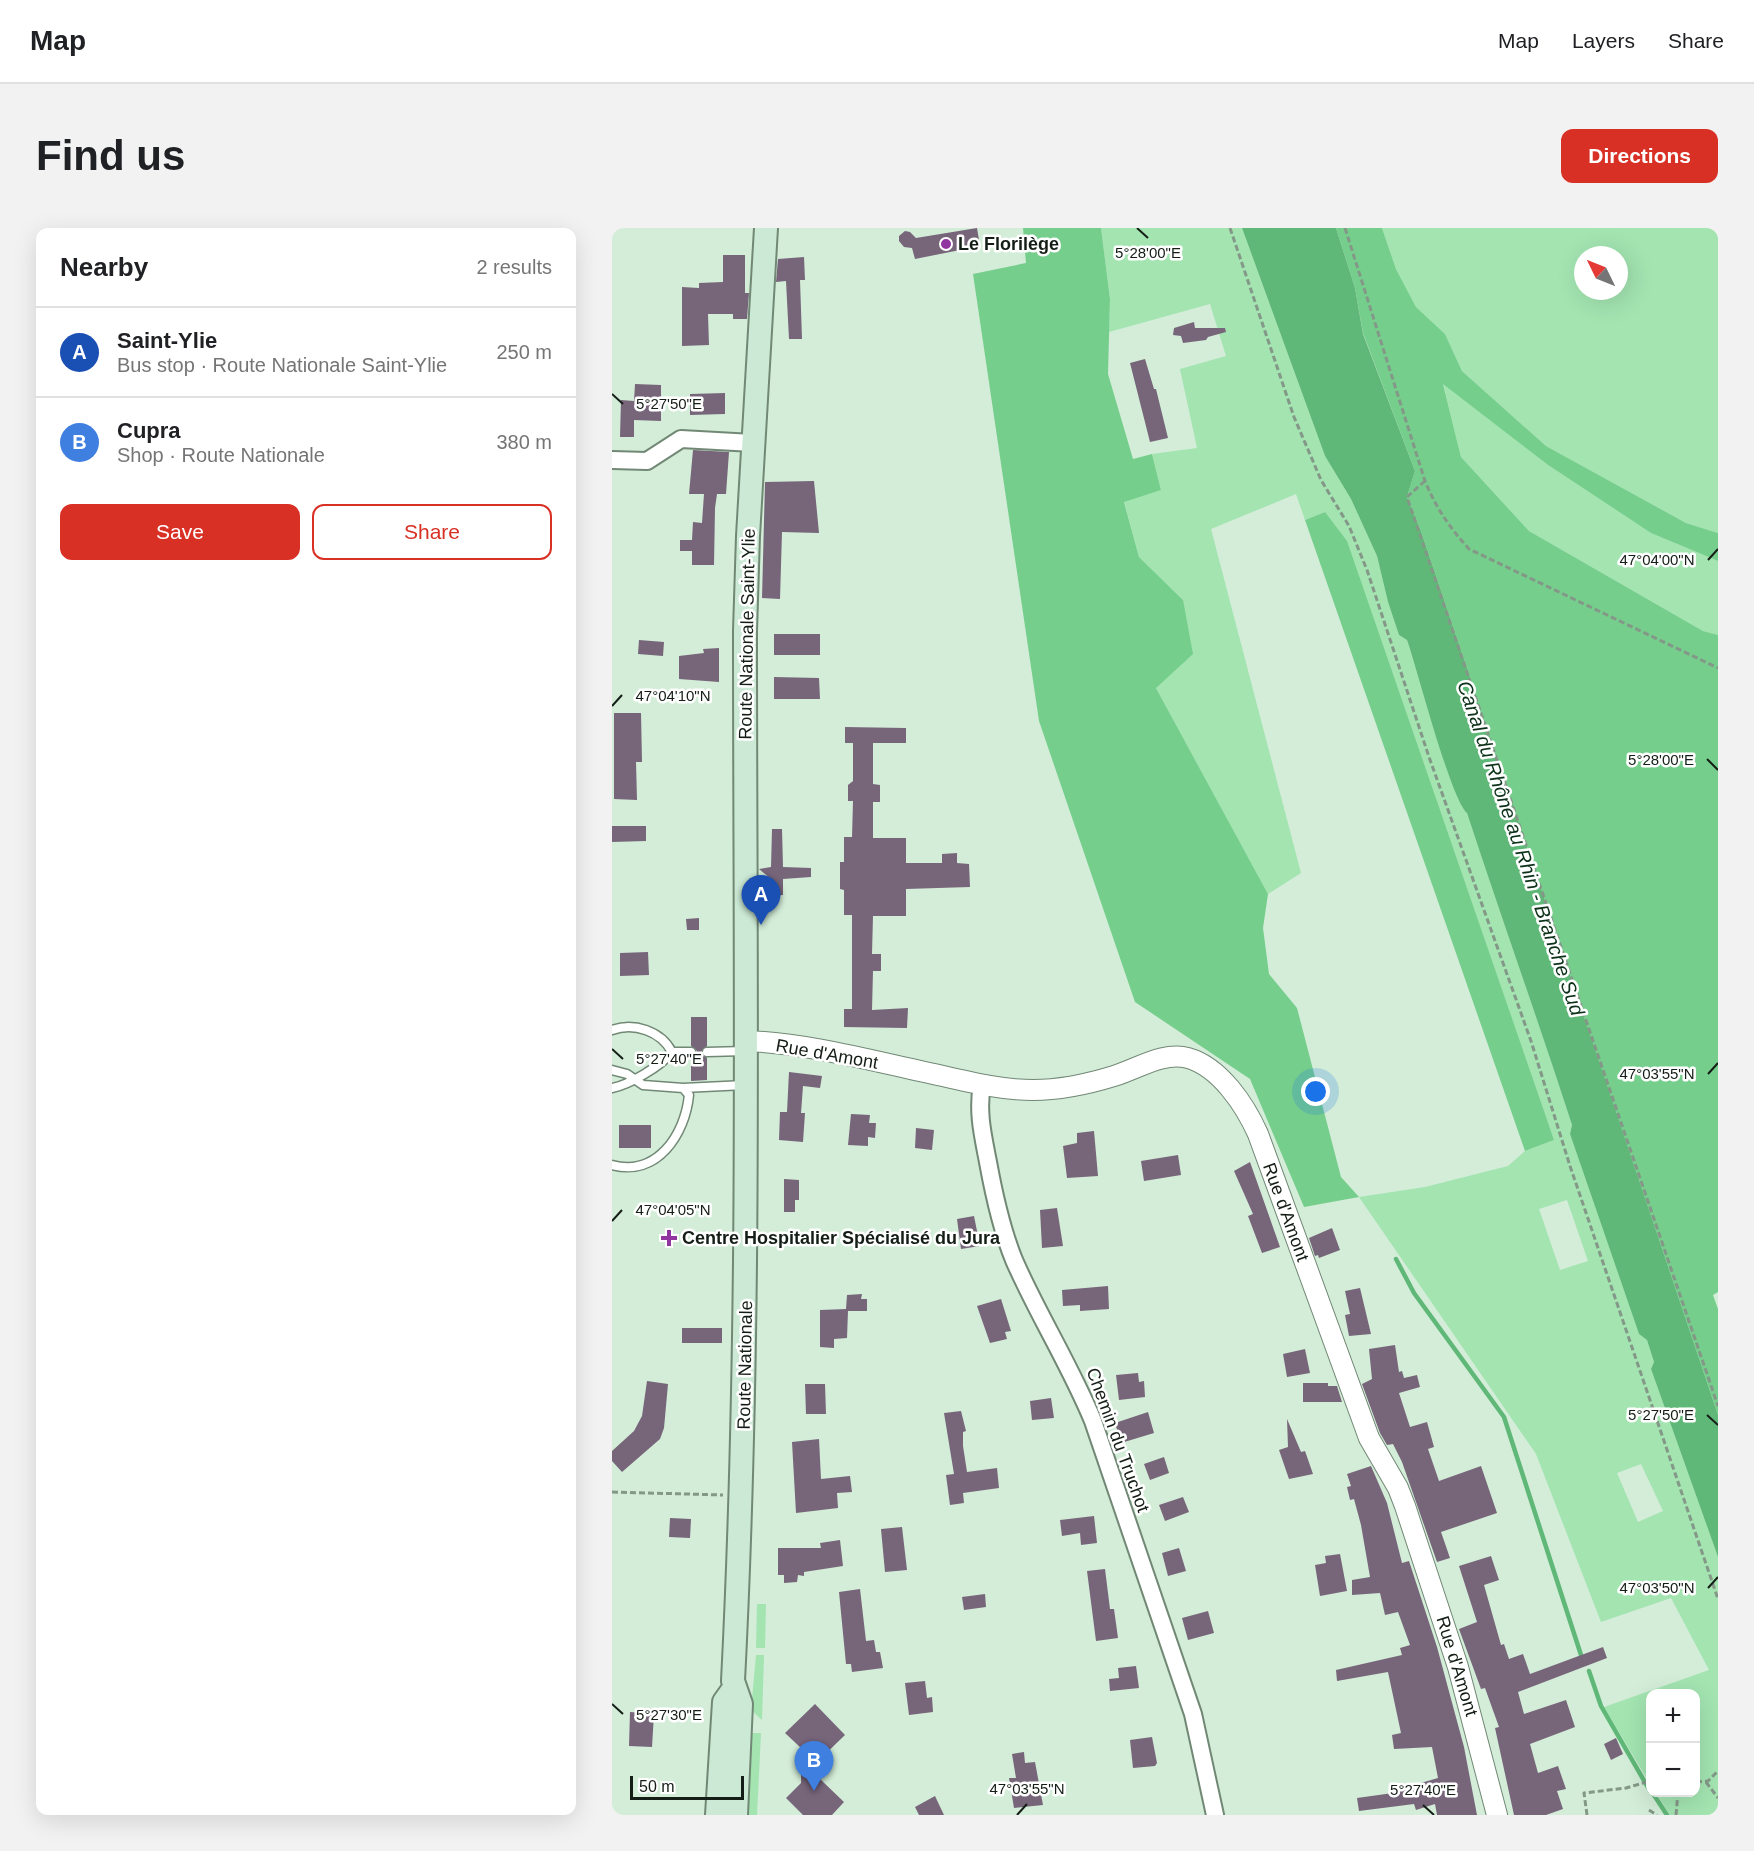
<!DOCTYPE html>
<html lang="en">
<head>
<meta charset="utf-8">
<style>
	body { margin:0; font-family:Arial,sans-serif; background:#f2f2f2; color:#202124 }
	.controls { position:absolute; right:18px; bottom:18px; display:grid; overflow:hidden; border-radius:12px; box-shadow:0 6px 24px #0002 }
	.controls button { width:54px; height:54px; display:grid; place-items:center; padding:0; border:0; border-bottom:2px solid #e0e0e0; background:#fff; color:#202124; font:30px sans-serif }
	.compass { position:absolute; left:962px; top:18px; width:54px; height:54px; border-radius:50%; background:#fff; box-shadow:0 6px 24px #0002; rotate:313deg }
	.scale { position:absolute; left:18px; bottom:15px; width:114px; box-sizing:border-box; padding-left:6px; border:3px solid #141e16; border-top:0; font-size:16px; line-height:21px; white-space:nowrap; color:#141e16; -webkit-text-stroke:4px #fff; paint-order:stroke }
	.you { position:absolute; left:704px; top:864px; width:21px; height:21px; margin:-15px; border:4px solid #fff; border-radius:50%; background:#1a73e8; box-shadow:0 0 0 9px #1a73e833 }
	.badge { display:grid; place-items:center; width:39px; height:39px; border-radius:50%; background:#d93025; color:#fff; font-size:20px; font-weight:700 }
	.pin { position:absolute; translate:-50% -50px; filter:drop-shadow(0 2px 3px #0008) }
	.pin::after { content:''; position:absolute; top:32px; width:21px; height:18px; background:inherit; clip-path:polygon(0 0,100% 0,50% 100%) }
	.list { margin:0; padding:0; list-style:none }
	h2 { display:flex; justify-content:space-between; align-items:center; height:78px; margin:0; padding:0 24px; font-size:26px }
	h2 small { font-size:20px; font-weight:400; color:#757577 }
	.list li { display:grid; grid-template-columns:39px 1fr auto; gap:18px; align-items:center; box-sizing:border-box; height:90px; padding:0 24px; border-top:2px solid #e0e0e0 }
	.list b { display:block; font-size:22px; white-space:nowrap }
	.list p { margin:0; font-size:20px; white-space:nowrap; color:#757577 }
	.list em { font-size:20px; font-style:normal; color:#757577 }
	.actions { display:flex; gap:12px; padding:18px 24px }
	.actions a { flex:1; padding:14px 0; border:2px solid #d93025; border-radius:12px; text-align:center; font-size:21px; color:#d93025 }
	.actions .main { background:#d93025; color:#fff }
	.map { position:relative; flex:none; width:1106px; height:1587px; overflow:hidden; border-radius:12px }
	header { display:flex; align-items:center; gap:36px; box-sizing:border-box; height:84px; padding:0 30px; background:#fff; border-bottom:2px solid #e0e0e0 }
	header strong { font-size:28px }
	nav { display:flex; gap:33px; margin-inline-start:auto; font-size:21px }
	.intro { display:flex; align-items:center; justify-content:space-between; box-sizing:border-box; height:144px; padding:0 36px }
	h1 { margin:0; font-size:42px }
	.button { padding:15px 27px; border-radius:12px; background:#d93025; color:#fff; font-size:21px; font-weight:700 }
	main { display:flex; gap:36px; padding:0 36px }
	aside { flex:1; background:#fff; border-radius:12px; box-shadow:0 6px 24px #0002 }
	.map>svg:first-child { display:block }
</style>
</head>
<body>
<header>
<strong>Map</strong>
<nav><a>Map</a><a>Layers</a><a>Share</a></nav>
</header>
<div class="intro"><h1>Find us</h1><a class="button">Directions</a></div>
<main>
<aside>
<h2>Nearby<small>2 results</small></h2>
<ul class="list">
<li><span class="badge" style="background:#1a4fb4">A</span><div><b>Saint-Ylie</b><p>Bus stop · Route Nationale Saint-Ylie</p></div><em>250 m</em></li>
<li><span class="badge" style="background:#3f7fe0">B</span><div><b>Cupra</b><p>Shop · Route Nationale</p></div><em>380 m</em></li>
</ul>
<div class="actions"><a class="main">Save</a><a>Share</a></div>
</aside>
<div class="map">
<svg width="1106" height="1587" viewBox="0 0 1106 1587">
	<rect width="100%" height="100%" fill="#d3edd8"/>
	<!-- green -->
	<path fill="#a3e4b1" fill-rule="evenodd" d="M 489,0 L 630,0 L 713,228 L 739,271 L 765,328 L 776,374 L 787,407 L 795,412 C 804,439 840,573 855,585 C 889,689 926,792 960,897 L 958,906 L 1027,1106 L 1035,1112 L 1042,1134 L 1039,1141 L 1106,1329 L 1106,1587 L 1058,1587 L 1044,1565 L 1084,1564 L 1084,1466 L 1038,1466 L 1038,1556 L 992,1479 L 1097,1442 L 1059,1370 L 989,1394 L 924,1226 L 747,969 L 813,959 L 896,938 L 913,923 L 942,912 L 713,284 L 693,292 L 684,266 L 599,301 L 689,645 L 656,666 L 544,460 L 571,372 L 527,329 L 512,273 L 549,262 L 540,226 L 585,220 L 568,141 L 614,128 L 598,76 L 497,104 L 498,71 ZM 955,972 L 976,1033 L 948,1042 L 927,981 ZM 1029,1236 L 1051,1283 L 1026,1294 L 1005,1245 Z
		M 770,0 L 1106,0 L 1106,305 L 1074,295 L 934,218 L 850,143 L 833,106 L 804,79 L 784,41 ZM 971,27 L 1007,27 L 1007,63 L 971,63 Z
		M 831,155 L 936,237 L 1039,305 L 1106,333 L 1106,407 L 1091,403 L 917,303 L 849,229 Z
		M 145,1376 L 154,1376 L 153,1420 L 144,1420 Z
		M 144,1427 L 152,1427 L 150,1492 L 139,1482 Z
		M 138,1505 L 149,1505 L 145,1587 L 134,1587 Z"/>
	<!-- forest -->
	<path fill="#76ce8c" d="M 411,0 L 489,0 L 498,71 L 496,146 L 521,231 L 540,226 L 549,262 L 512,274 L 527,329 L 571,372 L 581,426 L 544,460 L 656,666 L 651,700 L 657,746 L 685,780 L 729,949 L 747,969 L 692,979 L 638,851 L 523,774 L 427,493 L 361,46 L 414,35 Z
		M 724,0 L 770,0 L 784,41 L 804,79 L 833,106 L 850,143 L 934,218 L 1074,295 L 1106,305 L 1106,333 L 1039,305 L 936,237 L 831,156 L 849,229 L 917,303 L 1091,403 L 1106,407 L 1106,1064 L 1101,1067 L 1106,1081 L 1106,1187 L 809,303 L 795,269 L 803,243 L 751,105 L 743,60 Z
		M 713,284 L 735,313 L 942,912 L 913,923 L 693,292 Z"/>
	<!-- water -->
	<path fill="#60b878" d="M 630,0 L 724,0 L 743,60 L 751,106 L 803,243 L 795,269 L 809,303 L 1106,1187 L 1106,1329 L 1039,1141 L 1042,1134 L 1035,1112 L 1027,1106 L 958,906 L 960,897 C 926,792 889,689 855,585 C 839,572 805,441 795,412 L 787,407 L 776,374 L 765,328 L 739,271 L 713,228 Z"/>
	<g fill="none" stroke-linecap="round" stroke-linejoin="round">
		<!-- stream -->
		<path stroke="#60b878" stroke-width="4.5" d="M 784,1031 L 802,1065 L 892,1189 L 969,1427
			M 977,1443 L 989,1478 L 1038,1563
			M 1040,1564 L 1055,1587"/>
	</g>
	<!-- building -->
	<path fill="#77657a" d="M 365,0 L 368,18 L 303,31 L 300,20 L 292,19 L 287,13 L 287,8 L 293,3 L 298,4 L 304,10 Z
		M 111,27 L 133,27 L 133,65 L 137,65 L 135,91 L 121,91 L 121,86 L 96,86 L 97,117 L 70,118 L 70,59 L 87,60 L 87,55 L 111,54 Z
		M 192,29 L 193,52 L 188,52 L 190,111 L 177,111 L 174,53 L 164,54 L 166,31 Z
		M 582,94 L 583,100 L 613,100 L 614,104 L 596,109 L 594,112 L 571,115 L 569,108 L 561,107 L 562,100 Z
		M 533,131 L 542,161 L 544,161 L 556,210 L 538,214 L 518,135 Z
		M 23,156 L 49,157 L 49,193 L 22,192 L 22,209 L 8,209 L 9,172 L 22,173 Z
		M 113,165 L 113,186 L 78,187 L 78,166 Z
		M 81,222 L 117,224 L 114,266 L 105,266 L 103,280 L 102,337 L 80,337 L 80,323 L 68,323 L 68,312 L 80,312 L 81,294 L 90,295 L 92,266 L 77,266 Z
		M 202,253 L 207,305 L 170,304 L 168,371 L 150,370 L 153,254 Z
		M 162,406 L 208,406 L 208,427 L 162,427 Z
		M 27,412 L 52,414 L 51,428 L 26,426 Z
		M 107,420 L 107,454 L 67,451 L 67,428 L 92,425 L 91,421 Z
		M 162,449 L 207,450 L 208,471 L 162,471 Z
		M 2,485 L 29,485 L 30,534 L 24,534 L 25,572 L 2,571 Z
		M 233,499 L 294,500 L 294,515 L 261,515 L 261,556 L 268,557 L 268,574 L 261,574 L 261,610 L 294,610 L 294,635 L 330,635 L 330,626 L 345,625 L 345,635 L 357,636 L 358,659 L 294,661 L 294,688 L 261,688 L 260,726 L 269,726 L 269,743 L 261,743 L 260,782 L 296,780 L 295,800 L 232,799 L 232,781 L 240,781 L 240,687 L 232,687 L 232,662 L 228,661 L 228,634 L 232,634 L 232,609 L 240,609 L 241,573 L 236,573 L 236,557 L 241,553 L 241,515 L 233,515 Z
		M 0,598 L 34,598 L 34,613 L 0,614 Z
		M 160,601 L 170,601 L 171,639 L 199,640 L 199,649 L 171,651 L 171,667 L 159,668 L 159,651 L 147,641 L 159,639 Z
		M 87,690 L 87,702 L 75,702 L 74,691 Z
		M 36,724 L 37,747 L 8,748 L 8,725 Z
		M 79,789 L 95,789 L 95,818 L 89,824 L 95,830 L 95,852 L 79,853 L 79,830 L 85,823 L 79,818 Z
		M 177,844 L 210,848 L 208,860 L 191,858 L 189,885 L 193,885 L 191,914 L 167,912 L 168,884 L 175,884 Z
		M 239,886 L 258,887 L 257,895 L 264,895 L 263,910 L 256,909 L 256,918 L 236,917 Z
		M 7,897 L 39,897 L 39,920 L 7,920 Z
		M 304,900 L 322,902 L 320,922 L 303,920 Z
		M 482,903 L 486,948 L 455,950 L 451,918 L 465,915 L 465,905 Z
		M 566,927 L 569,947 L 532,953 L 529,933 Z
		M 638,934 L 668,1019 L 650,1025 L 636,988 L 641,986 L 622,943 Z
		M 172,951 L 187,952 L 187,972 L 183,972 L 183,984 L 172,984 Z
		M 445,980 L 451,1018 L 430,1020 L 428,982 Z
		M 362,988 L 368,1018 L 349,1021 L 345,991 Z
		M 720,1000 L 728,1022 L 707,1030 L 706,1027 L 703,1028 L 697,1010 Z
		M 496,1058 L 497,1081 L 468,1083 L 468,1077 L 451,1078 L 450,1062 Z
		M 748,1060 L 759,1106 L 737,1108 L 733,1087 L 738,1086 L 733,1063 Z
		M 250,1066 L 249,1071 L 255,1071 L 255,1083 L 236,1083 L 235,1110 L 222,1111 L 222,1120 L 208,1119 L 208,1082 L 234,1081 L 235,1067 Z
		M 389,1071 L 399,1103 L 393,1104 L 395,1111 L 378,1115 L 365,1078 Z
		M 70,1100 L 110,1100 L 110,1115 L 70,1115 Z
		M 783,1117 L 787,1144 L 790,1143 L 792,1150 L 805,1147 L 808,1159 L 787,1165 L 798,1199 L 815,1194 L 822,1219 L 816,1221 L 827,1253 L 869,1238 L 885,1285 L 829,1304 L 838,1330 L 825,1334 L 790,1234 L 781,1216 L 775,1217 L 768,1205 L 750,1156 L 760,1151 L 757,1121 Z
		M 693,1121 L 698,1145 L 675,1149 L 671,1126 Z
		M 526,1145 L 527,1154 L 532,1153 L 533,1169 L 507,1172 L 504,1147 Z
		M 35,1153 L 56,1156 L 52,1200 L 48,1211 L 10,1244 L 0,1233 L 0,1223 L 22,1203 L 30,1188 Z
		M 691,1155 L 716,1155 L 716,1158 L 725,1158 L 730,1174 L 691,1174 Z
		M 193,1156 L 213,1156 L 214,1186 L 194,1186 Z
		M 439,1170 L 442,1190 L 420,1192 L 418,1173 Z
		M 349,1183 L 354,1203 L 351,1204 L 351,1218 L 355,1244 L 385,1240 L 387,1260 L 351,1265 L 352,1275 L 338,1277 L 334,1247 L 342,1246 L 332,1185 Z
		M 536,1184 L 542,1205 L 509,1215 L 503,1195 Z
		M 675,1191 L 689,1224 L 693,1223 L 701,1246 L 677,1251 L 667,1222 L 676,1219 Z
		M 207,1211 L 209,1251 L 238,1248 L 240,1264 L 225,1265 L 226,1280 L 184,1285 L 180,1214 Z
		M 552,1229 L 557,1245 L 538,1252 L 532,1236 Z
		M 759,1238 L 775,1275 L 790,1335 L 797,1333 L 825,1419 L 852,1519 L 865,1587 L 825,1587 L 823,1576 L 804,1582 L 802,1576 L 747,1583 L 745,1570 L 781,1565 L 781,1563 L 826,1550 L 820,1519 L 782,1521 L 780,1507 L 789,1505 L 776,1444 L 725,1453 L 724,1442 L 790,1427 L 788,1420 L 798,1417 L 786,1384 L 773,1387 L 768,1365 L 740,1367 L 740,1352 L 758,1349 L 749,1297 L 742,1271 L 738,1272 L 735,1259 L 739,1258 L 735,1246 Z
		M 571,1269 L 577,1284 L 553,1293 L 547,1277 Z
		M 482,1288 L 485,1315 L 469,1317 L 468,1305 L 450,1308 L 448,1292 Z
		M 58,1290 L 79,1291 L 78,1310 L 57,1309 Z
		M 290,1299 L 295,1342 L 273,1344 L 269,1301 Z
		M 228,1312 L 231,1338 L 192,1344 L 192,1348 L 186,1347 L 185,1354 L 172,1355 L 172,1347 L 166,1347 L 166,1320 L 209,1320 L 208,1315 Z
		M 567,1320 L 574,1343 L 556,1348 L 550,1325 Z
		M 728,1326 L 735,1363 L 708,1368 L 703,1337 L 714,1335 L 713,1328 Z
		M 879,1328 L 887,1352 L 872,1357 L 889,1417 L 892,1416 L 897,1431 L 911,1426 L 918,1446 L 991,1419 L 995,1430 L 906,1464 L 912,1486 L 954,1472 L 963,1499 L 918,1516 L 926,1545 L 946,1538 L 954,1561 L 945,1563 L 951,1581 L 934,1587 L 902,1587 L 883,1500 L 887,1499 L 873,1460 L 869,1461 L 847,1401 L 865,1394 L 847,1338 Z
		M 493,1341 L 498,1381 L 502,1381 L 506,1410 L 484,1413 L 475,1343 Z
		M 248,1361 L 254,1413 L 262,1412 L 264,1424 L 268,1424 L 271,1440 L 240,1444 L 239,1436 L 234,1436 L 227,1364 Z
		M 373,1366 L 374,1379 L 352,1382 L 350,1369 Z
		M 596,1383 L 602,1405 L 576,1412 L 570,1390 Z
		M 524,1438 L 527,1460 L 498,1463 L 497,1451 L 507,1450 L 506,1440 Z
		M 313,1453 L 315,1470 L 320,1469 L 321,1484 L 297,1487 L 293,1455 Z
		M 203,1476 L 233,1507 L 204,1535 L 207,1550 L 232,1574 L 220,1587 L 191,1587 L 174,1570 L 189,1555 L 189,1520 L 173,1505 Z
		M 18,1484 L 42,1486 L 40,1519 L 17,1518 Z
		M 540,1509 L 545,1535 L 543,1538 L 521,1540 L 518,1512 Z
		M 1004,1510 L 1011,1526 L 999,1532 L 992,1516 Z
		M 412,1524 L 413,1535 L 423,1534 L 431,1577 L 402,1580 L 397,1550 L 404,1550 L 400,1526 Z
		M 323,1568 L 332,1587 L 307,1587 L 303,1579 Z"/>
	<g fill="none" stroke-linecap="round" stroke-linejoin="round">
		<!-- service casing -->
		<g stroke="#718875" stroke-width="11">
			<path id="service" d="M 0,802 C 22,794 49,803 60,824
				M 60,824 L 79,824
				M 95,824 L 133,823
				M 0,842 L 15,846 L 31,857 L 71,860 L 77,867 C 73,907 45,949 0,937
				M 0,860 C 17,857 49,838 60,824
				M 71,860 L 133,857"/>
		</g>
		<!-- minor casing -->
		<g stroke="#718875" stroke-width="20">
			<path id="minor" d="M 0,232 L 35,233 L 69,211 L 141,215
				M 370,857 C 365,884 371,908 376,934 C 382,967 389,1000 402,1032 C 426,1087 458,1137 481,1193 L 581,1486 L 603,1587"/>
		</g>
		<!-- tertiary casing -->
		<g stroke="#718875" stroke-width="22">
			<path id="tertiary" d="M 134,813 C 198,815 268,835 331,848 C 361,855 391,862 421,862 C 449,862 476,856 502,848 C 525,841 552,823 576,830 C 608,839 633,877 646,906 L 757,1210 L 786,1260 L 793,1278 L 846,1439 L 885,1587"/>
		</g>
		<!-- secondary casing -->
		<g stroke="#718875" stroke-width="26">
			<path id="secondary" d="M 105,1587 L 112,1474 L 122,1460
				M 124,1587 L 129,1476 L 121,1453 C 139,1103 133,753 133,403 L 136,308 L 154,0"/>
		</g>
		<!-- path -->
		<path stroke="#849888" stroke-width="3" stroke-dasharray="6 3" stroke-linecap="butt" d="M 618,0 L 682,189 L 709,252 L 737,298 L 755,342 L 817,529 L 919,813 L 958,938 L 1106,1371
			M 733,0 L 813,253 C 824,280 838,300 857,321 L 1106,440
			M 813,253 L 795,269 L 1106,1178
			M 0,1264 L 111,1267
			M 1084,1554 L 1096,1553 L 1106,1543
			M 1094,1554 L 1106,1570
			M 1037,1582 L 1045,1587
			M 975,1587 L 972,1565 L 1014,1560 L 1038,1553
			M 1064,1587 L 1066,1564"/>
		<!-- service -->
		<use href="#service" stroke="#fff" stroke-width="8"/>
		<!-- minor -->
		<use href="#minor" stroke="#fff" stroke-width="16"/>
		<!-- tertiary -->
		<use href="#tertiary" stroke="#fff" stroke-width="20"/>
		<!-- secondary -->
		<use href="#secondary" stroke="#cbe9d4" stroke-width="22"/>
	</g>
	<!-- ticks -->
	<path fill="none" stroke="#141e16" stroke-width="2" d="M 525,0 L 536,10M 0,166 L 11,176M 1096,332 L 1106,321M 0,478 L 10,467M 1095,531 L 1106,542M 0,821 L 11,831M 1096,846 L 1106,835M 0,993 L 10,982M 1095,1187 L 1106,1197M 1096,1360 L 1106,1349M 0,1476 L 11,1486M 811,1577 L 822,1587M 405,1587 L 415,1576"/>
	<!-- markers -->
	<g fill="#9136a1" stroke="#fff" stroke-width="2">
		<circle cx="334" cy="16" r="6"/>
		<path d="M54 1001h6v6h6v6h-6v6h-6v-6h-6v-6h6z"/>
	</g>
	<g text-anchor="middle" stroke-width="5" stroke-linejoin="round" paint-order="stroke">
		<!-- poi labels -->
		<g font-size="18" font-weight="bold" fill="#141e16" stroke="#fff" text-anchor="start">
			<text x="346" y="22">Le Florilège</text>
			<text x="70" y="1016">Centre Hospitalier Spécialisé du Jura</text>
		</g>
		<!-- street labels -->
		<g font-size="18" fill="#141e16" stroke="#fff">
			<text transform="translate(135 406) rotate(-89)" y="6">Route Nationale Saint-Ylie</text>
			<text transform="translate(215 826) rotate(10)" y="6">Rue d'Amont</text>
			<text transform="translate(674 984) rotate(70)" y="6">Rue d'Amont</text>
			<text transform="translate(133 1137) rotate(-89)" y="6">Route Nationale</text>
			<text transform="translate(506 1212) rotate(70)" y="6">Chemin du Truchot</text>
			<text transform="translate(845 1438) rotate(73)" y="6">Rue d'Amont</text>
		</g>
		<!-- water labels -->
		<g font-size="20" font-style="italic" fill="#0d3219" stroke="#fff">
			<text transform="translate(909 620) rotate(71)" y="7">Canal du Rhône au Rhin - Branche Sud</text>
		</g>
	</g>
	<g font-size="15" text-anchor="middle" fill="#141e16" stroke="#fff" stroke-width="5" stroke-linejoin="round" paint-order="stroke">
		<text x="536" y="30">5°28'00"E</text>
		<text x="57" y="181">5°27'50"E</text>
		<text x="1045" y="337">47°04'00"N</text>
		<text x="61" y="473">47°04'10"N</text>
		<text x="1049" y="537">5°28'00"E</text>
		<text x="57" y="836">5°27'40"E</text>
		<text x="1045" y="851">47°03'55"N</text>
		<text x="61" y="987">47°04'05"N</text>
		<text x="1049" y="1192">5°27'50"E</text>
		<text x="1045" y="1365">47°03'50"N</text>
		<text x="57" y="1492">5°27'30"E</text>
		<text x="415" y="1566">47°03'55"N</text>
		<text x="811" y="1567">5°27'40"E</text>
	</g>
</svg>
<div class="controls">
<button>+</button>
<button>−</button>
</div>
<svg class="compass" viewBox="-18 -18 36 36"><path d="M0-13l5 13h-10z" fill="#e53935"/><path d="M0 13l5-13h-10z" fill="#757577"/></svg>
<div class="scale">50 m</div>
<div class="you"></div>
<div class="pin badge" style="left:149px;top:697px;background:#1a4fb4">A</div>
<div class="pin badge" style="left:202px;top:1563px;background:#3f7fe0">B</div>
</div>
</main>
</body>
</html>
